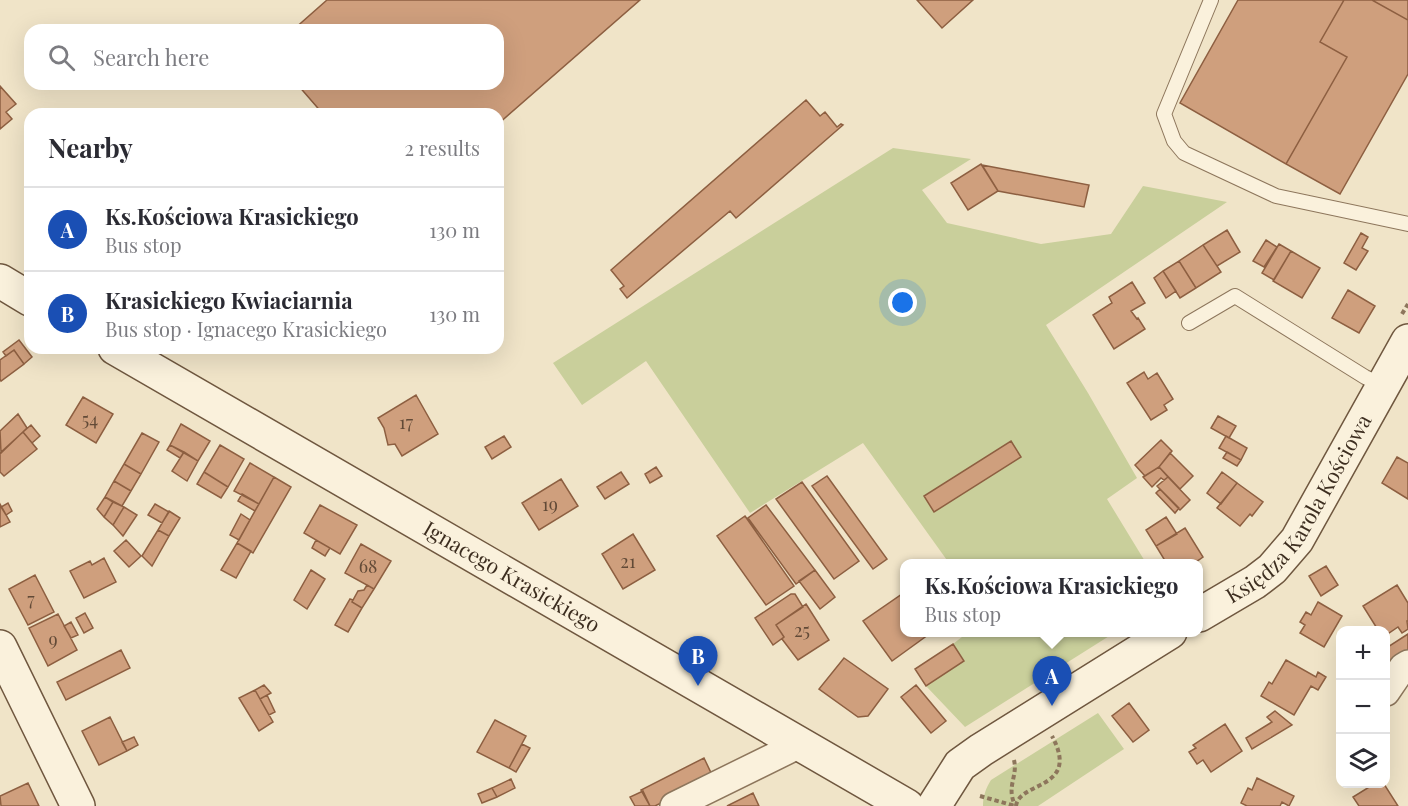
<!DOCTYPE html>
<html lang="en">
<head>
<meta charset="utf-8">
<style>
	body { margin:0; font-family:"Playfair Display",serif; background:#f2f2f3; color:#2b2b33 }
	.controls { position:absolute; right:18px; bottom:18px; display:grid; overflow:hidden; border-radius:12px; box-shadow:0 6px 24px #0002 }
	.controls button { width:54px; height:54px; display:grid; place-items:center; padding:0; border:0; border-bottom:2px solid #e1e1e2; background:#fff; color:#2b2b33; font:30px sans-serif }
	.you { position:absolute; left:903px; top:303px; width:21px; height:21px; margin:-15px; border:4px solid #fff; border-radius:50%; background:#1a73e8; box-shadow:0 0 0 9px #1a73e833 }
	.badge { display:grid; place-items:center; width:39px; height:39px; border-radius:50%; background:#d93025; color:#fff; font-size:20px; font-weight:700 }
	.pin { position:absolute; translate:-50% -50px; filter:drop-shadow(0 2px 3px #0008) }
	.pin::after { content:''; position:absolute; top:32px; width:21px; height:18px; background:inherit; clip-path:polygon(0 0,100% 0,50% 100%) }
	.popup { position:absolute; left:900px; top:559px; width:303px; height:78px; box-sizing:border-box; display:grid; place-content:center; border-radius:12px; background:#fff; filter:drop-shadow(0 2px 4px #0005); font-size:20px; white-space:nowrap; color:#7c7c81 }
	.popup b { font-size:22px; color:#2b2b33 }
	.popup::after { content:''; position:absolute; left:50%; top:100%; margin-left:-12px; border:12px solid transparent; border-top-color:#fff }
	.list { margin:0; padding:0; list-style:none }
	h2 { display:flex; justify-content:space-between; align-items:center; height:78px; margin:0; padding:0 24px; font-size:26px }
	h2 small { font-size:20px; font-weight:400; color:#7c7c81 }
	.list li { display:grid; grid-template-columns:39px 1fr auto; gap:18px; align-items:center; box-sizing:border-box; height:84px; padding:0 24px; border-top:2px solid #e1e1e2 }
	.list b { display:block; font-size:22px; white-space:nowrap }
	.list p { margin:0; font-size:20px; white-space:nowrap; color:#7c7c81 }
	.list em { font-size:20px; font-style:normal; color:#7c7c81 }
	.icon { flex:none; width:33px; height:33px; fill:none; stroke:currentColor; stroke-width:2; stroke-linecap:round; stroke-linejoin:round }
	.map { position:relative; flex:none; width:1408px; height:806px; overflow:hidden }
	.search { position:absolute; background:#fff; box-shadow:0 6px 24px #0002; left:24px; top:24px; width:480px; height:66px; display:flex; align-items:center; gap:15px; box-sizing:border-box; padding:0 21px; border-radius:18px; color:#7c7c81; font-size:22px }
	.panel { position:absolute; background:#fff; box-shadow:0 6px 24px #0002; left:24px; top:108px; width:480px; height:246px; border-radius:18px }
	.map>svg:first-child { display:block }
</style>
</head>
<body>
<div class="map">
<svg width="1408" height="806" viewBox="0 0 1408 806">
	<rect width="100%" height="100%" fill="#f0e4c8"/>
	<!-- green -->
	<path fill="#c9cf9b" d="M 893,148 L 971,159 L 922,190 L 947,223 L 1041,244 L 1111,234 L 1143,186 L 1227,202 L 1046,325 L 1088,393 L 1137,478 L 1107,499 L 1146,563 L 949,563 L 863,443 L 750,513 L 646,361 L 582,405 L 553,363 Z
		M 967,633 L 1114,633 L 965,727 L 926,686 L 964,661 L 953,644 Z
		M 1098,713 L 1124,749 L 1038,806 L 983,806 C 983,796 986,788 991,780 Z"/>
	<!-- building -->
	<path fill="#cf9f7d" stroke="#8d5f41" stroke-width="1.5" d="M 327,0 L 640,0 L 498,124 L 498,114 L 323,114 L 297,84 L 498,84 L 498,30 L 293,30 Z
		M 917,0 L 973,0 L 942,28 Z
		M 1238,0 L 1344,0 L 1320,42 L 1347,57 L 1286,164 L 1180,103 Z
		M 1344,0 L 1372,0 L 1408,20 L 1408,74 L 1340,194 L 1286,164 L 1347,57 L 1320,42 Z
		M 1372,0 L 1408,0 L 1408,20 Z
		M 0,86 L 16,104 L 6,112 L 12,119 L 0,129 Z
		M 806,100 L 820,116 L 825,112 L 837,127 L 841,124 L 843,125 L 736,218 L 730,211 L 627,298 L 620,289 L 624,286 L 611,270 Z
		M 981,164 L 998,191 L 968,210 L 951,183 Z
		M 982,165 L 1089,185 L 1084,207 L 998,191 Z
		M 1227,230 L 1240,252 L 1217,266 L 1203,245 Z
		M 1361,233 L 1368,237 L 1362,248 L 1368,251 L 1356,270 L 1344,263 Z
		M 1266,240 L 1277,247 L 1264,267 L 1253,261 Z
		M 1279,244 L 1291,251 L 1274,280 L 1262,273 Z
		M 1203,245 L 1221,272 L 1196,288 L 1179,261 Z
		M 1291,251 L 1320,268 L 1302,298 L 1273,281 Z
		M 1179,261 L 1196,288 L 1180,298 L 1163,271 Z
		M 1163,271 L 1176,291 L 1166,298 L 1154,278 Z
		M 1132,282 L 1145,303 L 1131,311 L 1137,319 L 1138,318 L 1145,329 L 1114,349 L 1093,315 L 1112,303 L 1109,297 Z
		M 1348,290 L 1375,306 L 1359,333 L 1332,318 Z
		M 19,340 L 32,357 L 24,364 L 14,350 L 6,356 L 3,352 Z
		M 14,350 L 24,364 L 1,381 L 0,379 L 0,360 Z
		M 1144,372 L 1148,379 L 1157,373 L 1173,399 L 1164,405 L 1167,410 L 1151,420 L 1127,383 Z
		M 416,395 L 438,434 L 402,456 L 395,444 L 388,445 L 384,428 L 378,418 Z
		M 83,397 L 113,414 L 96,443 L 66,425 Z
		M 18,414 L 27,428 L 1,453 L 0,431 Z
		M 1218,416 L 1236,426 L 1229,438 L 1211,428 Z
		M 181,424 L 210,441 L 198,461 L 170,445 Z
		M 31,425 L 40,436 L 32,443 L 23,432 Z
		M 23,432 L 37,449 L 4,476 L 0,472 L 0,453 Z
		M 142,433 L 159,442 L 141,474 L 124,464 Z
		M 504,436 L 511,447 L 492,459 L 485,447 Z
		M 1226,436 L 1247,448 L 1241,460 L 1219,448 Z
		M 1161,440 L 1172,451 L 1159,467 L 1145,476 L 1135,465 Z
		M 1011,441 L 1021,457 L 934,512 L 924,496 Z
		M 170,445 L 184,452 L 180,458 L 167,450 Z
		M 220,445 L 244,459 L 228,487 L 204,472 Z
		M 184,452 L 198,461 L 187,481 L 172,471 Z
		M 1227,452 L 1241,460 L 1237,466 L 1223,458 Z
		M 1170,453 L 1193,476 L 1180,489 L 1159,467 Z
		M 1397,457 L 1408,463 L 1408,499 L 1382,483 Z
		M 250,463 L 274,477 L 259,504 L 234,491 Z
		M 124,464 L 141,474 L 131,491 L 114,481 Z
		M 656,467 L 662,476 L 650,483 L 645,474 Z
		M 1159,467 L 1168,477 L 1164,480 L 1161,478 L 1152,487 L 1143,477 Z
		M 204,472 L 228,487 L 221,498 L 197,484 Z
		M 621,472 L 629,484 L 605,499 L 597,487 Z
		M 1222,472 L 1237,483 L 1221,504 L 1207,493 Z
		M 827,476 L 887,559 L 873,569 L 812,486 Z
		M 274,477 L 291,487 L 253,553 L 237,543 Z
		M 1168,477 L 1190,500 L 1180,510 L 1157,486 Z
		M 561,479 L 578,506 L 539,530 L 522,503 Z
		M 114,481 L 131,491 L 122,506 L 105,497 Z
		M 802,482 L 859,561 L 834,579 L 776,499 Z
		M 1237,483 L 1263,502 L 1252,516 L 1250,514 L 1240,526 L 1217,508 Z
		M 1160,489 L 1179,508 L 1175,513 L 1156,493 Z
		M 242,494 L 259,504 L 255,511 L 238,501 Z
		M 105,497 L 113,502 L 104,517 L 97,509 Z
		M 113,502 L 124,507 L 113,525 L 104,517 Z
		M 8,503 L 12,511 L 6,515 L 1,507 Z
		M 0,504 L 10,522 L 0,527 Z
		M 155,504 L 169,512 L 162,523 L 148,515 Z
		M 320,505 L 357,525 L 340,554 L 304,533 Z
		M 766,505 L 815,570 L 796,584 L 748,518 Z
		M 124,507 L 137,515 L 123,536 L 113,525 Z
		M 169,511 L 180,518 L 169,536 L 158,530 Z
		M 241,514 L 250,520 L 239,540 L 230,535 Z
		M 745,516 L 794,586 L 766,605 L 717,536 Z
		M 1166,517 L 1177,534 L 1156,546 L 1146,530 Z
		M 1185,528 L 1203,557 L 1193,564 L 1167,564 L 1156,546 Z
		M 158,530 L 169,536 L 152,566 L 142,556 Z
		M 633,534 L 655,570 L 623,589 L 602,554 Z
		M 126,540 L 141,556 L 129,567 L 114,551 Z
		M 316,540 L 330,548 L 325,556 L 312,548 Z
		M 237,543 L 251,551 L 236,578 L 221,570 Z
		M 361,544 L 391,561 L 374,589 L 345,573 Z
		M 104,558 L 116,582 L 84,598 L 70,571 L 90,561 L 92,565 Z
		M 1326,566 L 1338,585 L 1321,596 L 1309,576 Z
		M 311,570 L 325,579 L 307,609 L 294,600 Z
		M 815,570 L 835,597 L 820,609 L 799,581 Z
		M 35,575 L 54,612 L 28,625 L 9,589 Z
		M 367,585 L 374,589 L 362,608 L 352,602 L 358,591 L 364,590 Z
		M 1397,585 L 1408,603 L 1408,621 L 1407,621 L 1408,629 L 1402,633 L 1398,627 L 1386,635 L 1386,630 L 1378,630 L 1363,606 Z
		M 905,592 L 905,632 L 932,632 L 892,661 L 863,621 Z
		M 791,594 L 795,594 L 803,607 L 776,625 L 784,637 L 773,645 L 755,618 Z
		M 350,599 L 353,600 L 352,602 L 362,608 L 348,632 L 335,625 Z
		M 1318,602 L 1342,616 L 1324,647 L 1300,633 L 1305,625 L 1300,622 L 1306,612 L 1311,615 Z
		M 806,604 L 829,640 L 798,660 L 782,639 L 784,637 L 776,625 Z
		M 85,613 L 93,628 L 84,633 L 76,618 Z
		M 58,614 L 77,650 L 48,666 L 29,628 Z
		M 71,622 L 78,635 L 71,638 L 64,626 Z
		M 1408,634 L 1408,651 L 1387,664 L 1386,643 L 1388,647 Z
		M 953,644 L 964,661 L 926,686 L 915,669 Z
		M 121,650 L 130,668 L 66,700 L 57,682 Z
		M 844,658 L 888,689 L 868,716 L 858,717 L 819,689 Z
		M 1286,660 L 1316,677 L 1318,672 L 1326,677 L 1318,690 L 1311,686 L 1294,715 L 1261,696 L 1269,682 L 1272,684 Z
		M 264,685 L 271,693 L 260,699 L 255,690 Z
		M 916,685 L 946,721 L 931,733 L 901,697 Z
		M 255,690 L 273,722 L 259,731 L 239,698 Z
		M 267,695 L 275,712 L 269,715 L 260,699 Z
		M 1129,703 L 1149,730 L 1133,742 L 1112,716 Z
		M 1275,711 L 1292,725 L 1252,749 L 1246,738 L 1272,722 L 1267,717 Z
		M 110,717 L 127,751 L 99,765 L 82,731 Z
		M 495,720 L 526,736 L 509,768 L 477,752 Z
		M 1225,724 L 1242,751 L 1211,772 L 1203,760 L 1197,764 L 1189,752 L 1196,748 L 1193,745 Z
		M 134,737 L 138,745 L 127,751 L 122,742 Z
		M 522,744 L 530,748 L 516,772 L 509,768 Z
		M 704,758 L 713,777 L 655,806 L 650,806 L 641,790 Z
		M 1257,778 L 1294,796 L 1289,806 L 1282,802 L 1280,806 L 1247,806 L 1241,803 L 1248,788 L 1252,790 Z
		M 511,779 L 515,788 L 497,797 L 492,788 Z
		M 28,783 L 39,806 L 1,806 L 0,796 Z
		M 1374,784 L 1384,784 L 1398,806 L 1359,806 L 1353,797 Z
		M 492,788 L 497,797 L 482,803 L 478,794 Z
		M 643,791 L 650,806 L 635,806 L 630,797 Z
		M 753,793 L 759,806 L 727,806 Z"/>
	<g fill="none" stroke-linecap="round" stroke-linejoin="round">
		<!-- lane casing -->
		<g stroke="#8d765c" stroke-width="16">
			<path id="lane" d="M 1211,0 L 1164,114 L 1174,141 L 1184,153 L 1276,196 L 1408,224
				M 1189,323 L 1235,296 L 1365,377 L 1383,386"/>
		</g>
		<!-- street casing -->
		<g stroke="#8d765c" stroke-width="30">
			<path id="street" d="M 1386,692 L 1403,667 L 1408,664
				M 674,806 L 800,744"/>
		</g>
		<!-- secondary casing -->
		<g stroke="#6f573f" stroke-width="36">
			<g id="secondary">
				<path d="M 0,281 L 30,299"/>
				<path id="s1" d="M 115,348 L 907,806"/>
				<path id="s2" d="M 1199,615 L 1255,582 L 1272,569 L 1297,540 L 1408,341"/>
				<path d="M 0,647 L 78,806"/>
				<path d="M 934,806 L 960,765 L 981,750 L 1170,632"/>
			</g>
		</g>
		<!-- path -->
		<path stroke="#8d765c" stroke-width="4" stroke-dasharray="4.5 3" stroke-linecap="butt" d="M 1402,314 L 1408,304
			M 1014,760 C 1018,777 1006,786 1015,805
			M 980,796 L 1015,806
			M 1016,806 C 1019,781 1081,790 1052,736"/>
		<!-- lane -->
		<use href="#lane" stroke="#faf1dc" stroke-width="14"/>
		<!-- street -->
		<use href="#street" stroke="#faf1dc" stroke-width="27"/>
		<!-- secondary -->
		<use href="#secondary" stroke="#faf1dc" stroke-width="33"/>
	</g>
	<g text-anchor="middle" stroke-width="5" stroke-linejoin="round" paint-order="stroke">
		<!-- number labels -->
		<g font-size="18" fill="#624a37">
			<text x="90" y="426">54</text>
			<text x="406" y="429">17</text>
			<text x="550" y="511">19</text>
			<text x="628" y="568">21</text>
			<text x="368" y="573">68</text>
			<text x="31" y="606">7</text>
			<text x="802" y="637">25</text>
			<text x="53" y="646">9</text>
		</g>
		<!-- street labels -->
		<g font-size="21" fill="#3d2e20" stroke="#f7eed8">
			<text dy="7" stroke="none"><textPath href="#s2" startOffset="150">Księdza Karola Kościowa</textPath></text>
			<text dy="7" stroke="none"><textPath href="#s1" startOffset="458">Ignacego Krasickiego</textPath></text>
		</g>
	</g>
</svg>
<div class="controls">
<button>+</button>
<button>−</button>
<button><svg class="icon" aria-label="layers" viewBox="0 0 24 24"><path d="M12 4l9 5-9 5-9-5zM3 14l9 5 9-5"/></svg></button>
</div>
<div class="you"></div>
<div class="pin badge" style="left:1052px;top:706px;background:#1a4fb4">A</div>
<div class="popup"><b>Ks.Kościowa Krasickiego</b>Bus stop</div>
<div class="pin badge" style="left:698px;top:686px;background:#1a4fb4">B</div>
<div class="search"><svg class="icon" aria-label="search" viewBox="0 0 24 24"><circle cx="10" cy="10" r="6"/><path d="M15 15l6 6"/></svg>Search here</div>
<section class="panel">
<h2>Nearby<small>2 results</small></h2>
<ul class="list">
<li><span class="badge" style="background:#1a4fb4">A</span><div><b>Ks.Kościowa Krasickiego</b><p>Bus stop</p></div><em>130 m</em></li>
<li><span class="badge" style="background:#1a4fb4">B</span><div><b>Krasickiego Kwiaciarnia</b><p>Bus stop · Ignacego Krasickiego</p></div><em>130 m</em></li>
</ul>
</section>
</div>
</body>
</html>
